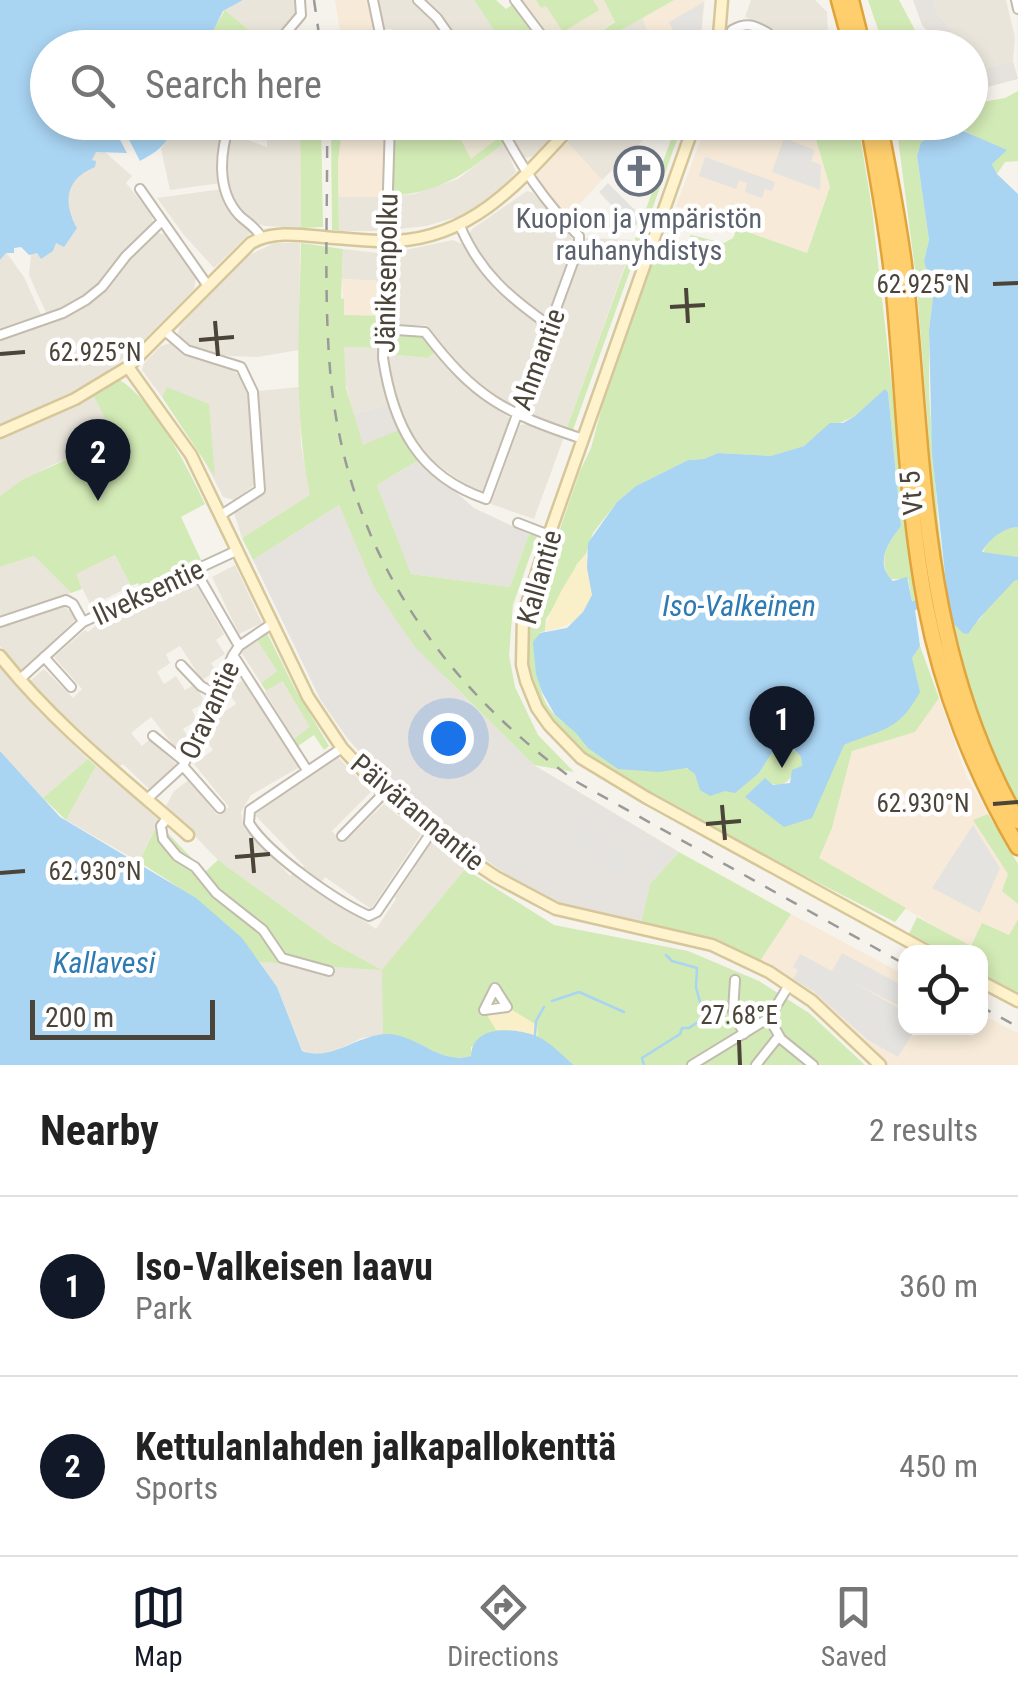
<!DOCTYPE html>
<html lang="en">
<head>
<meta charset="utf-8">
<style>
	body { margin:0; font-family:"Roboto Condensed",sans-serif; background:#f6f6f6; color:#222 }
	.controls { position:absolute; right:30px; bottom:30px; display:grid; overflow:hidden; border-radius:20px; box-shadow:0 5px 15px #0003 }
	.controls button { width:90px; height:90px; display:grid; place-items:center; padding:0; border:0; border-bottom:2px solid #e0e0e0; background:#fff; color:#222; font:50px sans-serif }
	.scale { position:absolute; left:30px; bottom:25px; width:185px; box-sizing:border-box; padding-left:10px; border:5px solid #4b4439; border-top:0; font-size:28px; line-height:35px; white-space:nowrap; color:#4b4439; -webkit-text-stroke:8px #fff; paint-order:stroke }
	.you { position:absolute; left:448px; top:738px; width:35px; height:35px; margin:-25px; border:8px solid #fff; border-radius:50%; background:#1a73e8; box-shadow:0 0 0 15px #1a73e833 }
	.badge { display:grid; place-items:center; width:65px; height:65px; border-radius:50%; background:#111827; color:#fff; font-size:32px; font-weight:700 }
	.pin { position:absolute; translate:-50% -82px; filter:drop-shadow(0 2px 5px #0008) }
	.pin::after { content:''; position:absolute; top:52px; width:35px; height:30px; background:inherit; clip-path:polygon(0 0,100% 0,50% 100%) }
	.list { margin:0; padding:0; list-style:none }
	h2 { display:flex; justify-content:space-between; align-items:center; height:130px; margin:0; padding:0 40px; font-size:42px }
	h2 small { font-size:32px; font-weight:400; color:#767676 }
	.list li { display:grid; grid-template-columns:65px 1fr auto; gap:30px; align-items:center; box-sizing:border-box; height:180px; padding:0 40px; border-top:2px solid #e0e0e0 }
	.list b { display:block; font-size:38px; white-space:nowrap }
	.list p { margin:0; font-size:32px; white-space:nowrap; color:#767676 }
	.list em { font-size:32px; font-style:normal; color:#767676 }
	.icon { flex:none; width:55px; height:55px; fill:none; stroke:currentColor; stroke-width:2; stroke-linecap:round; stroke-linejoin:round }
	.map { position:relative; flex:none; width:1018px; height:1065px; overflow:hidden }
	.search { position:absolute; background:#fff; box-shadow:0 5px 15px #0003; left:30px; right:30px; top:30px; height:110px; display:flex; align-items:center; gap:25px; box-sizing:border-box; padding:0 35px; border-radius:55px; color:#767676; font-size:38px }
	.sheet { height:490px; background:#fff }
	nav { display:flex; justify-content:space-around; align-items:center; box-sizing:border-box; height:140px; border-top:2px solid #e0e0e0; background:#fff; font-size:28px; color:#767676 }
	nav a { display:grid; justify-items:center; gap:5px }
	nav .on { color:#111827 }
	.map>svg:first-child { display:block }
</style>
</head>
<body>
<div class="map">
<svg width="1018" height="1065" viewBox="0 0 1018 1065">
	<rect width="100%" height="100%" fill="#f6f3ec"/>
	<!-- residential -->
	<path fill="#eae5da" d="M 243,0 L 296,0 L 297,15 L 269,47 L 225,10 Z
		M 377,0 L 413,0 L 454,47 L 408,47 L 391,29 L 383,29 Z
		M 425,0 L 474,0 L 505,47 L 462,47 Z
		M 751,0 L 815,0 L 827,12 L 828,38 L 834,47 L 789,47 L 783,44 L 785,36 L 745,17 Z
		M 933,0 L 1006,0 L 1015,37 L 1013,61 L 977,71 L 971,69 L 970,48 L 959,47 L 952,30 L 938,15 Z
		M 642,17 L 654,47 L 591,48 L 618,30 Z
		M 174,123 L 227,123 L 221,183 L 170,190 L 161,149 Z
		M 267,123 L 300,123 L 301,228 L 265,226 L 250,221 L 234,203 L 227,184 L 225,156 L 229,133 L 267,147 Z
		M 502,123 L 563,123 L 533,156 L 527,158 L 519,155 Z
		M 585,123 L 677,123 L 674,129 L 658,128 L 644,139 L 602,180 L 567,142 Z
		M 504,143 L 516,172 L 493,196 L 464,215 L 426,226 L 400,229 L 392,225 L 391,196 L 414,194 L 458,179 Z
		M 96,152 L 105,152 L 132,176 L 126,183 L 152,215 L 153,226 L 127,249 L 110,273 L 92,291 L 47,315 L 29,275 L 31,254 L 37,253 L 41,259 L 53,251 L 55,243 L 77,228 L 67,208 L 68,195 L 71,183 L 79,177 Z
		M 222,189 L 253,230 L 214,268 L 184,235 L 157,198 Z
		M 527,191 L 533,193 L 575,242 L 552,309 L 544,315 L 520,301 L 488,270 L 468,236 L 472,229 Z
		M 339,197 L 383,197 L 381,231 L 339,231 Z
		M 156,232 L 166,235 L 196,277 L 194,289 L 140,344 L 108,371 L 70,394 L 0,425 L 0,338 L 79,306 Z
		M 586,238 L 634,240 L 567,428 L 532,416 L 526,408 Z
		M 453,240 L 462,244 L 495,290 L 542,325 L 543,334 L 515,405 L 508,406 L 465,374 L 426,325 L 396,325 L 388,319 L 391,253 Z
		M 274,243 L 300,243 L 299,350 L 257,357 L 230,356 L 205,352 L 182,342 L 178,333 L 180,326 L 247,256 Z
		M 343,249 L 378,253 L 381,281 L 342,279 Z
		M 6,252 L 24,277 L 42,317 L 0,333 L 0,260 Z
		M 170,343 L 192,356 L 227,366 L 240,376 L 247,387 L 257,483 L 235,500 L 223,497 L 167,387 L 162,397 L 142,370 L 144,363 L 161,346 Z
		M 343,347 L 379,348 L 390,404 L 353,414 L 343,372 Z
		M 436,352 L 464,384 L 511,419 L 486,494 L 463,483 L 427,457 L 401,417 L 387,354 L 427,358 Z
		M 299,387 L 301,445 L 311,495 L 242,538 L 234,513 L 266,491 L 258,391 Z
		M 93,395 L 115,436 L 44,469 L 0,496 L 0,439 Z
		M 528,424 L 564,437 L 534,519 L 491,504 L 517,432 L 520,425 Z
		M 115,555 L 131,586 L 91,606 L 75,574 Z
		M 34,556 L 71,593 L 0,616 L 0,567 Z
		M 235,565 L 262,623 L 239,634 L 212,577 Z
		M 193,579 L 224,634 L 216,640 L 225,654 L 211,663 L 216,671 L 202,680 L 180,646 L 166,654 L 170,663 L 157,672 L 164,684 L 176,676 L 185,690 L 195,684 L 205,702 L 192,710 L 197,720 L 183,729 L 189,739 L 175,747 L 151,717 L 131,733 L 142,746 L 150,739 L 177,765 L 149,789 L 123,764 L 117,768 L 93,747 L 30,681 L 44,669 L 73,698 L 82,689 L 54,657 L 85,630 L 88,632 L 102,621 L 105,623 L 140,602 L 143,605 L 159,595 L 163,598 Z
		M 62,604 L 77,618 L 21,673 L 0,646 L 0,624 Z
		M 257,640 L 277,671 L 261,683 L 241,652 Z
		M 0,666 L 38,711 L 88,759 L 43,798 L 0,751 Z
		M 244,679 L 273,728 L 300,767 L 251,795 L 241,812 L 244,828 L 290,876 L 304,866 L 254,814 L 338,757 L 371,792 L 332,831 L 343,843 L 384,804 L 421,834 L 371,909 L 325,877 L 316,889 L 376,929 L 396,899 L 395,897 L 415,867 L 413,864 L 432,842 L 465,869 L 383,970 L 383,1035 L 362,1038 L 329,1054 L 313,1055 L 302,1050 L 277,987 L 259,962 L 380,969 L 333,943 L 218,860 L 166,806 L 174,791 L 189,780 L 217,815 L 229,807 L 194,764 L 213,750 L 202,734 L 217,724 L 214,719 L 236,704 L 228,691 Z
		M 281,680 L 311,728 L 294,739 L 265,692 Z
		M 96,766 L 161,816 L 139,862 L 66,820 Z"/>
	<!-- commercial -->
	<path fill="#f7ead8" d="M 335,0 L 369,0 L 377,37 L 342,44 Z
		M 674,0 L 705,0 L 700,44 L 654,47 L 642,17 Z
		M 343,123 L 385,123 L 383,197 L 339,197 L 338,161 Z
		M 707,123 L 811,123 L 830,187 L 807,253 L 676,206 Z
		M 567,142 L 602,180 L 566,219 L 535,183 L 537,175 Z
		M 342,279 L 381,281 L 380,316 L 344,316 Z
		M 939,698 L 966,775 L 988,814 L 974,820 L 1008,874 L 1003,891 L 1018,904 L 1018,919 L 1009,935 L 971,947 L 818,858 L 832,828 L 852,751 L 914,732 Z
		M 791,914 L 905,975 L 906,1028 L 980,1028 L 981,1014 L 1018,1033 L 1018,1065 L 888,1065 L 809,992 L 760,961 Z"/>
	<!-- industrial -->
	<path fill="#e6e2dd" d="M 913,0 L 933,0 L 938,15 L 952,30 L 959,47 L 939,47 L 922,25 Z
		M 1013,61 L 1018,79 L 976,90 L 971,88 L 971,69 L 977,71 Z
		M 390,404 L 398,430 L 363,446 L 353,414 Z
		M 419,460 L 474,508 L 529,534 L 510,587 L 411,574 L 377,485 Z
		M 339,505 L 375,587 L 414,646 L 427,654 L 448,680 L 534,765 L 679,852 L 650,884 L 641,923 L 587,914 L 525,888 L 436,824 L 388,784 L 347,738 L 320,699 L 253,560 Z"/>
	<!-- education -->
	<path fill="#efe8d6" d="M 521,0 L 604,0 L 615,21 L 577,47 L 558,47 Z
		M 452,123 L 494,123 L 501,136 L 471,160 Z"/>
	<!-- green -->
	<path fill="#d2eab5" d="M 474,0 L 496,0 L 506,9 L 513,4 L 547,47 L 505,47 Z
		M 536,0 L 593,0 L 599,10 L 563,32 L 546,6 L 541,8 Z
		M 604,0 L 674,0 L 591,47 L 577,47 L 615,22 Z
		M 868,0 L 899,0 L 924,47 L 884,47 Z
		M 225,10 L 269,47 L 221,47 L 208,38 Z
		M 1018,91 L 1018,161 L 1005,162 L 997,174 L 992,164 L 994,159 L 984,141 L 958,127 L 927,138 L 921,142 L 917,156 L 929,240 L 924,261 L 933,297 L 929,330 L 929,394 L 938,519 L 947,593 L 936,528 L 916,277 L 896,123 L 970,122 L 971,104 L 1005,98 Z
		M 300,123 L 321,123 L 323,227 L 301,228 Z
		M 331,123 L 343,123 L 338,161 L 339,231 L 332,230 Z
		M 395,123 L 452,123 L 471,159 L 501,136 L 504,143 C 465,174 442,192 391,196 Z
		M 677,123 L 683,123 L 573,430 L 567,428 Z
		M 811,123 L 858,123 L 872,209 L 916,602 L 912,600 L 908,579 L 890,579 C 877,559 888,543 901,526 L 888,392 L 885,390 L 855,416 L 822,431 L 804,446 L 772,456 L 718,453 L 704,459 L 688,460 L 636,486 L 617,502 L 593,533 L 586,554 L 577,564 L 565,590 L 546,619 L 545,631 L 539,633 C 533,707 547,723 617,746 C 642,754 667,763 692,770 L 695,774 L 759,773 L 773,751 L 793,749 L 801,757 L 802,766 C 784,782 788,791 760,780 L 785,790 L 844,745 L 855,740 L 920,646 L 939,698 L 915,732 L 852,751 L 832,828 L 819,858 L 906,908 L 895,922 L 719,832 L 580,752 L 559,731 L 539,700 L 528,665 L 526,627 L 580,471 L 591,448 L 602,407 L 653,260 C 675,264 680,252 691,235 L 724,243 L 733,238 L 737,228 L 807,253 L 830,187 Z
		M 301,243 L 343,249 L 341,298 L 344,299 L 344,315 L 380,316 L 379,348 L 344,347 L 346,388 L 363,445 L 398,430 L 419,460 L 377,485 L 411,574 L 510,587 L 529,534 L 537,536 L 513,605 L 509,655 L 515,687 L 538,735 L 574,772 L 534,765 L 414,646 L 374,587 L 339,505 L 253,560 L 242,538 L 310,495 C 293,412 299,328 301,243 Z
		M 395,333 L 422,337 L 436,352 L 427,358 L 387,354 L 388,339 Z
		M 120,380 C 154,401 188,468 205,504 L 181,517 L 201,560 L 142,589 L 138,583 L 131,586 L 115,555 L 76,574 L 82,589 L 71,593 L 34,556 L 0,567 L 0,496 L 22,480 L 115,437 L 93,395 Z
		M 167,387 L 209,404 L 215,477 L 162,397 Z
		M 1018,527 L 1018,557 L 983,554 C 986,539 1003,528 1018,527 Z
		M 1018,580 L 1018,807 L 980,728 L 949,604 L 973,625 C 982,619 983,614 989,605 C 996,597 1006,589 1014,581 Z
		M 267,633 L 295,689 L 329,746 L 324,750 L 314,735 L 298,746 L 294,739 L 310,727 L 282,681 L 266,691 L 261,683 L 277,671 L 257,640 Z
		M 88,759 L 96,766 L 66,820 L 43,798 Z
		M 988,814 L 1018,864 L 1018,904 L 1002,891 L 1008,874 L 973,820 Z
		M 158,823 L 205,872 L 218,860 L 333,943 L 382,970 L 465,869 L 554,925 L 688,951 L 759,981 L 809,1013 L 865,1065 L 574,1065 C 523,1027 533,1025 471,1047 L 471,1056 C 438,1065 415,1032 383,1035 L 382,970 L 259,962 C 227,918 184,890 139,862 Z
		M 679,852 L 791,914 L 760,961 L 726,945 L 641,923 L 650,884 Z
		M 917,917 L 971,946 L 982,923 L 1009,935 L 1018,919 L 1018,994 L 981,973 L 980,952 L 943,952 L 909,934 Z"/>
	<!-- sand -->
	<path fill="#f9efc9" d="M 586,554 C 587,564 593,586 592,594 C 588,619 566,628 545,631 C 546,615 574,566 586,554 Z
		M 507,1007 L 537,1025 L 538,1036 L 496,1030 L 484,1010 Z"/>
	<!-- parking -->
	<path fill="#e5e3e0" d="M 704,2 L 700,41 L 662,47 L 657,38 L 673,30 L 669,22 Z
		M 784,138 L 815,150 L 811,161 L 821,165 L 820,190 L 772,172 Z
		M 705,157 L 775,182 L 772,191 L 765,189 L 762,198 L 745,192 L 747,183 L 739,180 L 736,189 L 699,176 Z
		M 608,183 L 643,218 L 633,228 L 599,192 Z
		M 584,801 L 668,852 L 657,871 L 649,866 L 657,852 L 581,806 Z
		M 578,816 L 630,857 L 617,875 L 574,841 L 577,836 L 568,829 Z
		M 973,825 L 1000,868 L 980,913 L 932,888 Z
		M 842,953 L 905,987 L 905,1009 L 855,983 L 905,1012 L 906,1028 L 916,1028 L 898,1057 L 868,1040 L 813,991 L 793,979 L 798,970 L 793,967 L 800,954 L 832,971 Z"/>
	<!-- water -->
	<path fill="#a9d4f2" d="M 0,0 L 243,0 L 223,11 L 211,35 L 183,47 L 48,48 L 48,122 L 174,122 C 170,143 157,152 140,161 L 125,132 L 118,136 L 127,153 L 96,152 L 92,160 L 96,161 L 95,167 C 66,179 62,201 77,228 L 64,247 L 56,243 L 53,251 L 41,259 L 37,253 L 29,255 L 21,247 L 14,248 L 14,253 L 6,253 L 0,260 Z
		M 952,126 L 1007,150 L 992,164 L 997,174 L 1018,194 L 1018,527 C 1003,528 989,539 982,552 L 1018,557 L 1018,580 L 1014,581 C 998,599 981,614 968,634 L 963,633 L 954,624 L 949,604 L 915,610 L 920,646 L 912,658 L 920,692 C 897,733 883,728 844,745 L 812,818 L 784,827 L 745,797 L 765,778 L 773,785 L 790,783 L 792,770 L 802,766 L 801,757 L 794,749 L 773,751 L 759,773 L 735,793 L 725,791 L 710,796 L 700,790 L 695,774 L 687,768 L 659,772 L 618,769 L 588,748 L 576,733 L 555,715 L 542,692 L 536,674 L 533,642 L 540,633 L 567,628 L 583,612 L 592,595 L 587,568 L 588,543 L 617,502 L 636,486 L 688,460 L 704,459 L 718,453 L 771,456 L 804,446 L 830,423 L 843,423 L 855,416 L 885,389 L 888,392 L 901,526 C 888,543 874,563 893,581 L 907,577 L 912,601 L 947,593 L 932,452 L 929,330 L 933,297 L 924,261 L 929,240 L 917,156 L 921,142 Z
		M 0,751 L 60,817 L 196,898 L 242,938 L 277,987 L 302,1051 C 332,1062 356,1035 387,1034 C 417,1034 439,1065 471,1056 C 472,1025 513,1027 536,1036 C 551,1042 561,1055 574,1065 L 0,1065 Z"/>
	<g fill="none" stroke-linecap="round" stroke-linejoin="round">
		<!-- stream -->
		<path stroke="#a9d4f2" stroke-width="2.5" d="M 552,1001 L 579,992 L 624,1012
			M 535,1035 L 536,1021 L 544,1007
			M 644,1065 L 642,1058 L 680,1034 L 682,1028 L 689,1028 L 704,1018 L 696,987 L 697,968 L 672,961 L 666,955"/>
		<!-- street casing -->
		<g stroke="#c2bbae" stroke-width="12">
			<path id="street" d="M 373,0 L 383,48
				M 418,0 L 437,18 L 458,48
				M 515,0 L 551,48
				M 1016,0 L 1018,9
				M 273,48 L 301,15 L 300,0
				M 720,48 L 728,42 L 732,30 C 747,22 754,25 768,33
				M 230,122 C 220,152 216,190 239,215 C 247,223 256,227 261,237
				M 390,122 L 383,358 C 393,425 418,476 486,499 L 579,246 L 579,236 C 544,202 521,166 498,122
				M 140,189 L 208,286
				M 460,226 C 480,273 510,298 550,326
				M 383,329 L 425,332 C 475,398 505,413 583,439
				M 165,331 L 187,350 L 241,367 L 253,392 L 260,490 L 221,515
				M 0,335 L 63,313 L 86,300 L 102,287 L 126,256 L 161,222
				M 518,523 L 549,535
				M 195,570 L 239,646
				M 0,622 L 66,600 L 73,604 L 83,622
				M 233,655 L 307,770
				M 44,657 L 71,687
				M 181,665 L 201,686 L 214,693
				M 19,680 L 83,622 L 238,550
				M 153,736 L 185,762
				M 342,748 L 250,810 L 249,823 C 268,854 336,901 369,916 L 377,912 L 432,831
				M 183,766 L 220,808
				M 147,799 L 183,766 L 233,655 L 239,646 L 273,623
				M 168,817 L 161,826 L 163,839 L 177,856 L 195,867 L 216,893 L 263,930 L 282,958 L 329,971
				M 342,836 L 384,793
				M 735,980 L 733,1011 L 744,1034
				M 495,988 L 507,1007 L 484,1010 Z
				M 769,1018 L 781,1039 L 813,1065
				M 692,1065 L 769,1018 L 789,985
				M 756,1065 L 779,1036"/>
		</g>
		<!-- secondary casing -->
		<g stroke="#d6c79b" stroke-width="15">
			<path id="secondary" d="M 718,48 L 722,0
				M 695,122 L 549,535 L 523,616 L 522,665 L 526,681 L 537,708 L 549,725 L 581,758 L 647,798 L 928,952
				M 128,367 L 191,455 L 308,697 L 342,748 L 384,793 L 457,851 L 496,877 L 556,909 L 712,945 L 769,972 L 812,1001 L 880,1065
				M 0,432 L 75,399 L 128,367 L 251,243 C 275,229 307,236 334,238 C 354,239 375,242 395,241 C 476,237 523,178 575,122
				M 0,656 C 56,726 122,777 188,835
				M 980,981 L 1018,1001"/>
		</g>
		<!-- highway casing -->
		<g stroke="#e0a43c" stroke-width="19">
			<path id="highway" d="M 839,0 L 852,48
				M 851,0 L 863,48
				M 868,122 C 877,172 886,222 892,273 C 904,384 905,497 926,606 C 942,690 975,774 1018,847
				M 879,122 C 889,172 899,222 905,273 C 925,464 919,648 1018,821"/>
		</g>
		<!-- street -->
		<use href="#street" stroke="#fff" stroke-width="8"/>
		<!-- secondary -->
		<use href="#secondary" stroke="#fff3cd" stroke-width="10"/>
		<!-- highway -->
		<use href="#highway" stroke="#ffcf6e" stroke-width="14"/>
		<!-- rail -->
		<path stroke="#9a9a9a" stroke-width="2.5" stroke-dasharray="12 12" stroke-linecap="butt" d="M 314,0 L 321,48
			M 327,122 C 328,208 323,296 331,381 C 349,551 440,684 577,782 L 906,965
			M 980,1006 L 1018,1027"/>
	</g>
	<!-- ticks -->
	<path fill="none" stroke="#4b4439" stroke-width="4" d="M 993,284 L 1018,283M 686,288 L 688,323M 670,307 L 705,305M 215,321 L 218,356M 199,340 L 234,337M 0,354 L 25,352M 993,804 L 1018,802M 722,805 L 725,840M 706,824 L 741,821M 251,838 L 254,873M 235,857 L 270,854M 0,873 L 25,871M 739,1040 L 740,1065"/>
	<!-- icons -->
	<defs>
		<g id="church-ring" transform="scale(2.5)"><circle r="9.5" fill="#fff" stroke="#6b7280" stroke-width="1.5"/><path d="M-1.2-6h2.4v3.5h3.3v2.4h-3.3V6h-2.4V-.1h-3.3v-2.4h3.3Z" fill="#6b7280"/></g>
	</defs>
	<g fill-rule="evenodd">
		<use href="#church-ring" x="639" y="171"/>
	</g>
	<g text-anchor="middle" stroke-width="9" stroke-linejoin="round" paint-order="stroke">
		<!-- worship labels -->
		<g font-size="28" fill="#5b616d" stroke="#fff">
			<text x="639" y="228">Kuopion ja ympäristön<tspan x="639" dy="32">rauhanyhdistys</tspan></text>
		</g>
		<!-- street labels -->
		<g font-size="28" fill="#4b4439" stroke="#fff">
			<text transform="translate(386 273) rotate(-89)" y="10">Jäniksenpolku</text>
			<text transform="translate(538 359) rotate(-70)" y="10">Ahmantie</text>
			<text transform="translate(911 493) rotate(-95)" y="10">Vt 5</text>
			<text transform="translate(539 577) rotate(-74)" y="10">Kallantie</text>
			<text transform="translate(148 592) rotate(-25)" y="10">Ilveksentie</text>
			<text transform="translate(209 710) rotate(-65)" y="10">Oravantie</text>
			<text transform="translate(418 812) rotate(40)" y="10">Päivärannantie</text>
		</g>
		<!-- water labels -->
		<g font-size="30" font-style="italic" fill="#2e7ab2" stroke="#fff">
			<text x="739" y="616">Iso-Valkeinen</text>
			<text x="104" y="973">Kallavesi</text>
		</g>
	</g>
	<g font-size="25" text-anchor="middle" fill="#4b4439" stroke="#fff" stroke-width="9" stroke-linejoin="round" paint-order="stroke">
		<text x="923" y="293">62.925°N</text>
		<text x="95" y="361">62.925°N</text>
		<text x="923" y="812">62.930°N</text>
		<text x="95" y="880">62.930°N</text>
		<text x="739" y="1024">27.68°E</text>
	</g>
</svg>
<div class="controls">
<button><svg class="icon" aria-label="locate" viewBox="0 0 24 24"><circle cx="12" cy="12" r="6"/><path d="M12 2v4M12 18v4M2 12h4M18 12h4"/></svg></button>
</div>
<div class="scale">200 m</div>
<div class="you"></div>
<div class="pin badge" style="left:782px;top:768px">1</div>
<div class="pin badge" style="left:98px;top:501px">2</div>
<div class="search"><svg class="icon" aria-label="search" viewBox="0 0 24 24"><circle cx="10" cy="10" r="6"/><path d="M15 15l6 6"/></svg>Search here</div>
</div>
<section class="sheet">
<h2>Nearby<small>2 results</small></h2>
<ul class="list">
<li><span class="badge">1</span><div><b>Iso-Valkeisen laavu</b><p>Park</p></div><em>360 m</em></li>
<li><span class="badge">2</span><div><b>Kettulanlahden jalkapallokenttä</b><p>Sports</p></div><em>450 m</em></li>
</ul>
</section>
<nav>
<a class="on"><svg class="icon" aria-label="map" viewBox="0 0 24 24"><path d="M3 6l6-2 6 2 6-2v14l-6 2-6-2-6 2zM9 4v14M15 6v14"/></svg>Map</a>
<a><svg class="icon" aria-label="directions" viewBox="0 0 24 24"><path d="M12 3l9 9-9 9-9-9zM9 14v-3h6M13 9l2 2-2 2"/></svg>Directions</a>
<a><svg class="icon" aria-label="saved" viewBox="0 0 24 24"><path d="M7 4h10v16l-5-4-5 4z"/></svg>Saved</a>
</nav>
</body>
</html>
